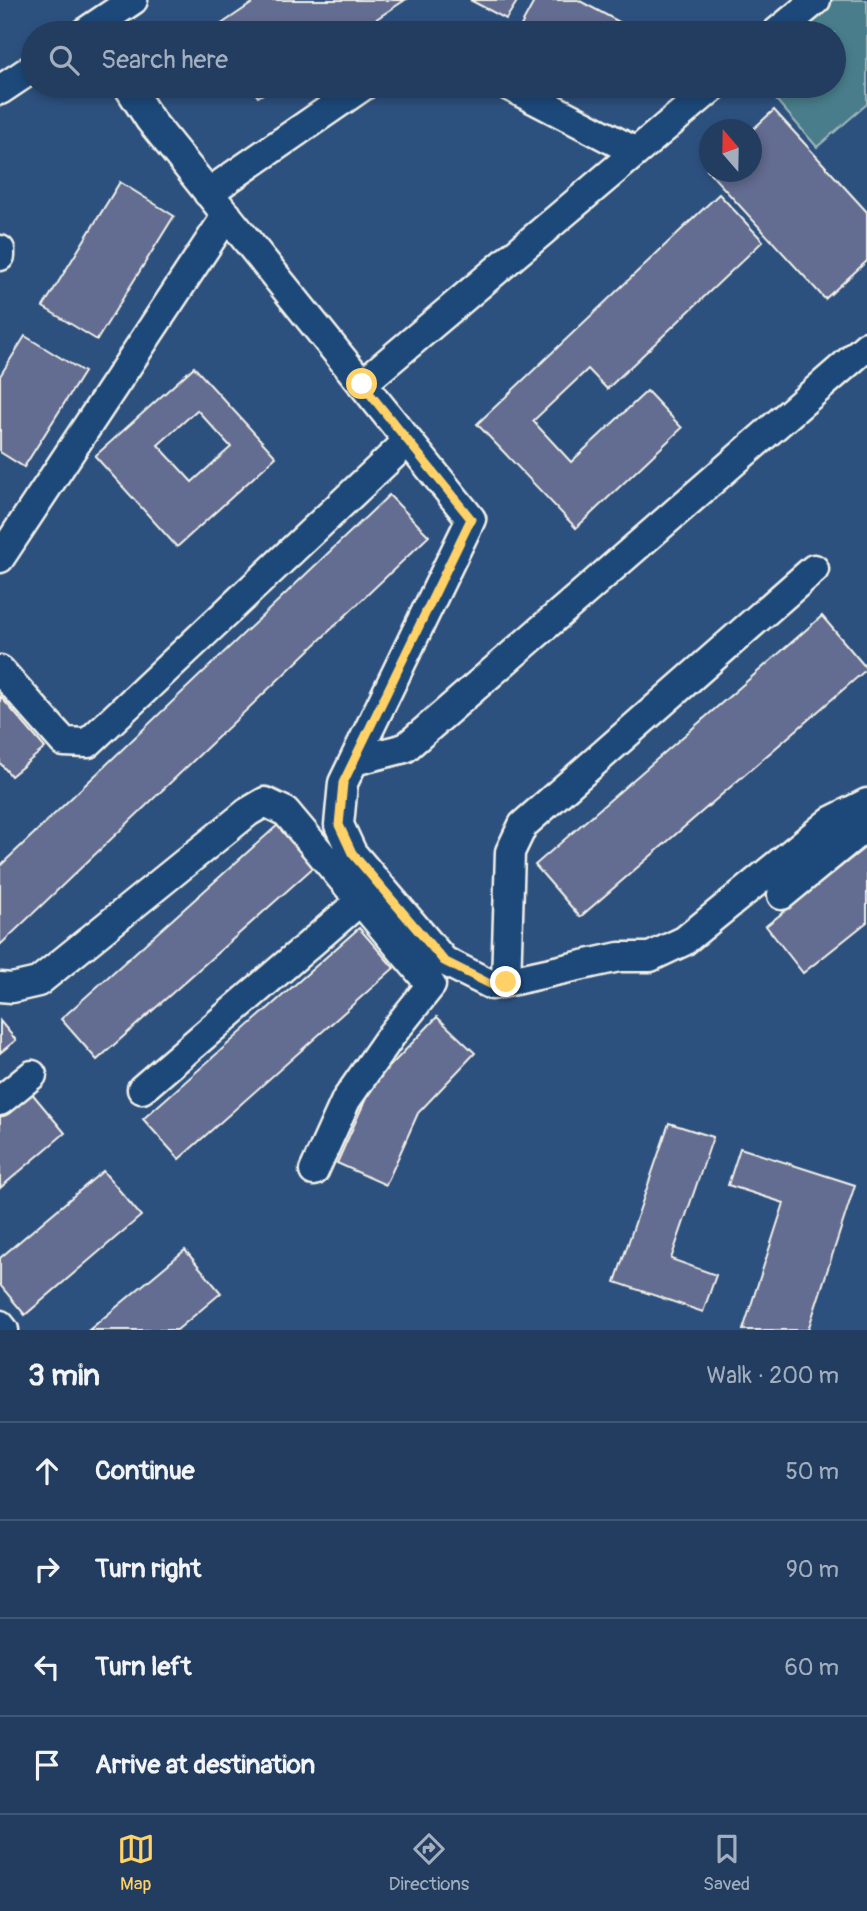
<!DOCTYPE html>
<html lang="en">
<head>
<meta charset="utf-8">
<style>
	body { margin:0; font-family:Pangolin,sans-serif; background:#2e4868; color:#f1f3f6 }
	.compass { position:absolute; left:699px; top:119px; width:63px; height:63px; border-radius:50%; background:#223d5f; box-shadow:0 4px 10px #0003; rotate:340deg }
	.stop { position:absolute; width:21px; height:21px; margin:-16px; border:5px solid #ffd166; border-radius:50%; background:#fff }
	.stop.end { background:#ffd166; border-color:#fff; box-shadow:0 2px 7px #0008 }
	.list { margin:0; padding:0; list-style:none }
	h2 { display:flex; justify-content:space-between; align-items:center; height:91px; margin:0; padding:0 28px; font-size:30px }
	h2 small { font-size:23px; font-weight:400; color:#a2aebd }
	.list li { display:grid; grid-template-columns:46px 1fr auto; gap:21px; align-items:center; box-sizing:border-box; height:98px; padding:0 28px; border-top:2px solid #3f5674 }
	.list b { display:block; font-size:26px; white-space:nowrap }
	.list em { font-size:23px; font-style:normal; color:#a2aebd }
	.icon { flex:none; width:38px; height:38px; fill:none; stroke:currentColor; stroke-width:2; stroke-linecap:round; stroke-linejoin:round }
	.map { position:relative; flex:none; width:867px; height:1330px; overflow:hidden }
	.search { position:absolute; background:#223d5f; box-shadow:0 4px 10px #0003; left:21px; right:21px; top:21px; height:77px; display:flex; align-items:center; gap:18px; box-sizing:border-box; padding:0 24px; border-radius:38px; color:#a2aebd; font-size:26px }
	.sheet { height:483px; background:#223d5f }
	nav { display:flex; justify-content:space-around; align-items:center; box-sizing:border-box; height:98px; border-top:2px solid #3f5674; background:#223d5f; font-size:19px; color:#a2aebd }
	nav a { display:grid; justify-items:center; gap:4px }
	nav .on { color:#ffd166 }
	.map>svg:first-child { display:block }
</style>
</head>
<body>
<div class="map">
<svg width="867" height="1330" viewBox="0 0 867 1330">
	<rect width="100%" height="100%" fill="#2d517f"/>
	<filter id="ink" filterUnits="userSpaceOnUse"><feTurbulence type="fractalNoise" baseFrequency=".0143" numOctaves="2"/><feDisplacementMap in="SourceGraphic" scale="14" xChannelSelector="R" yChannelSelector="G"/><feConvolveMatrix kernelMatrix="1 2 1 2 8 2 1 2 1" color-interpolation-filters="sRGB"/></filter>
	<g filter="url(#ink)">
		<!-- green -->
		<path fill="#487d8b" stroke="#9eb7ba" stroke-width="2" d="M 829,0 L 867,0 L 867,104 L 817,147 L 764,86 L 834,86 L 834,33 L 790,33 Z"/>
		<!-- building -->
		<path fill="#636c91" stroke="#f4f1e8" stroke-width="2" fill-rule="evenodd" d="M 257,0 L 405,0 L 355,33 L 212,33 L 211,31 Z
			M 470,0 L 518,0 L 506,19 Z
			M 535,0 L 578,0 L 627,26 L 624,33 L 517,33 Z
			M 250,86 L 276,86 L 258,97 Z
			M 774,110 L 867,212 L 867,261 L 825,299 L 707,170 L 710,168 L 710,172 L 752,172 L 752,130 Z
			M 120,182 L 174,216 L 97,340 L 43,307 Z
			M 719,194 L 763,241 L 607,389 L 588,369 L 533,421 L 571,462 L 647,391 L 682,428 L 576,528 L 477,424 Z
			M 25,336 L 84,372 L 24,467 L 0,452 L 0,376 Z
			M 194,367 L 276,457 L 177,547 L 95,456 ZM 197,410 L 231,447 L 192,482 L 158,445 Z
			M 389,495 L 429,536 L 0,945 L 0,866 Z
			M 822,616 L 867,669 L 580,917 L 535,865 Z
			M 0,696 L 45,748 L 11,776 L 0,763 Z
			M 279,824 L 316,865 L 97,1060 L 61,1019 Z
			M 867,846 L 867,922 L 803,973 L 766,926 Z
			M 359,928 L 394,968 L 179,1159 L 143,1119 Z
			M 437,1017 L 475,1053 L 418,1113 L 386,1185 L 337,1163 L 372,1085 Z
			M 0,1021 L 16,1040 L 0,1053 Z
			M 30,1091 L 65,1133 L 0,1188 L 0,1116 Z
			M 669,1123 L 713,1137 L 671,1259 L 716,1275 L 703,1312 L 615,1282 Z
			M 740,1148 L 855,1185 L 808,1330 L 743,1330 L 784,1203 L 728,1185 Z
			M 103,1171 L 141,1216 L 25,1315 L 0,1285 L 0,1258 Z
			M 185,1250 L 221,1293 L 177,1330 L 89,1330 Z"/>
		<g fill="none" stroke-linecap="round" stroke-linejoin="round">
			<!-- minor casing -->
			<g stroke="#f4f1e8" stroke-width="33">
				<path id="minor" d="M 84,33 L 133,0
					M 776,33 L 816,0
					M 128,86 L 150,120 L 471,519 L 343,783 L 339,825 L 352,853 L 444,961 L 492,985 L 619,957 L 650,957 L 684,941 L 831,821 L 867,803
					M 509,86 L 636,152
					M 0,90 L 33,68
					M 208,193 L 363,86
					M 0,250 L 0,256
					M 362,384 L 714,86
					M 0,558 L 227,215
					M 0,670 L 64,742 L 88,743 L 408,441
					M 354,761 L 405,748 L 867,346
					M 782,895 L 867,825
					M 506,982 L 510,852 L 523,825 L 814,569
					M 0,987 L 12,988 L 38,982 L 248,812 L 265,802 L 286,812 L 431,985 L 392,1034 L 346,1100 L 314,1171
					M 142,1089 L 360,901
					M 0,1101 L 32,1075
					M 0,1325 L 4,1330"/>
			</g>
			<!-- minor -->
			<use href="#minor" stroke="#1f4a7a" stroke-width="28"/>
		</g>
	</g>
	<g fill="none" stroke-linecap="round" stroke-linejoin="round" filter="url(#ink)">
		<!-- route -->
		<path stroke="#ffd166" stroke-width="9" d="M 362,384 L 471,519 L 343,783 L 339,825 L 352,853 L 444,961 L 492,985 L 506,982"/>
	</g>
</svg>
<svg class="compass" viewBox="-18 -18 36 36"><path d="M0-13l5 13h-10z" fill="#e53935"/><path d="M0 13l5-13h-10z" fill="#a2aebd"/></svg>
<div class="stop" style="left:362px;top:384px"></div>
<div class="stop end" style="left:506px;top:982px"></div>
<div class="search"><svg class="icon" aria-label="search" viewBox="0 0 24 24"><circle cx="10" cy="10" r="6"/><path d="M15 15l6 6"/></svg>Search here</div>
</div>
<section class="sheet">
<h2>3 min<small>Walk · 200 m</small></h2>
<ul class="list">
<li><svg class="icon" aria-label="ahead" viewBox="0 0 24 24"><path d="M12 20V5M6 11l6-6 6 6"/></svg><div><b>Continue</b></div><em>50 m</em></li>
<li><svg class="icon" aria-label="right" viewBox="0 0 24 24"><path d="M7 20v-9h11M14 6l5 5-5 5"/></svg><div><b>Turn right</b></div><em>90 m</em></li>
<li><svg class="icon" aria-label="left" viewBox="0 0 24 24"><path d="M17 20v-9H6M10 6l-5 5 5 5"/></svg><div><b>Turn left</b></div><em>60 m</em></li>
<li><svg class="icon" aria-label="arrive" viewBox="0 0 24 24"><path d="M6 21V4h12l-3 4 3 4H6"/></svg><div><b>Arrive at destination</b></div></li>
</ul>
</section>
<nav>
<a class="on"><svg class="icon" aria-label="map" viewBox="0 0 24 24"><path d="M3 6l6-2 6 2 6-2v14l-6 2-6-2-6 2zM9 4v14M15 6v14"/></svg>Map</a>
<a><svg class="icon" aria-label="directions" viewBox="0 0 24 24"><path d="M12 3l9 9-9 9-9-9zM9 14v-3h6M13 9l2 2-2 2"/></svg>Directions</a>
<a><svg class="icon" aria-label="saved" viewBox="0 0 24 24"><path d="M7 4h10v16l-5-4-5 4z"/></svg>Saved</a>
</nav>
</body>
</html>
